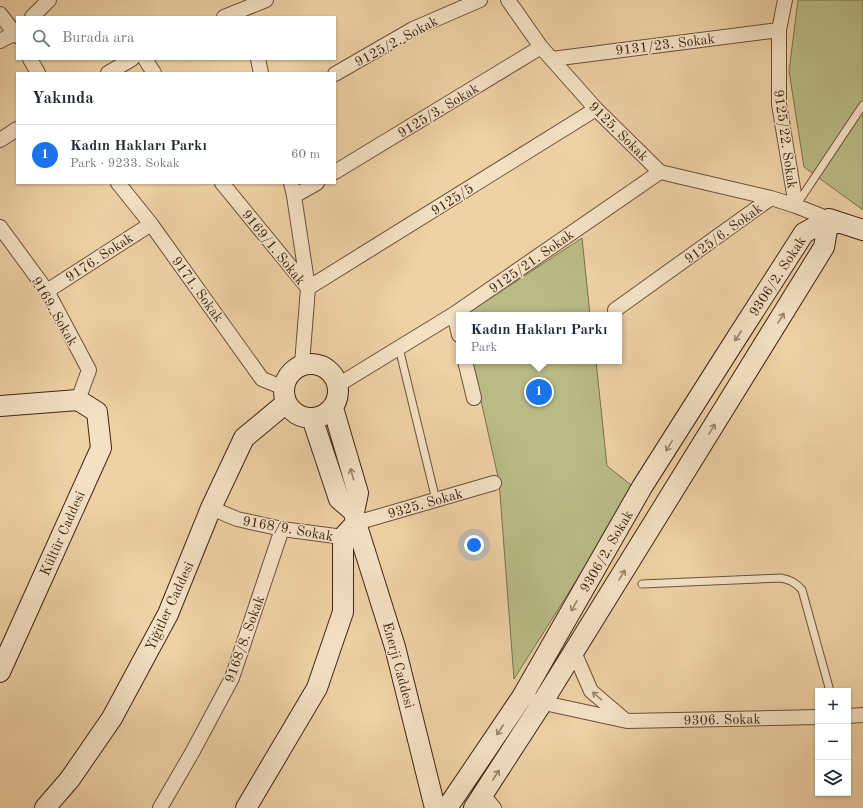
<!DOCTYPE html>
<html lang="tr">
<head>
<meta charset="utf-8">
<style>
	body { margin:0; font-family:"Old Standard TT",serif; background:#f2f2f3; color:#1f2937 }
	.controls { position:absolute; right:12px; bottom:12px; display:grid; overflow:hidden; border-radius:0px; box-shadow:0 1px 3px #0004 }
	.controls button { width:36px; height:36px; display:grid; place-items:center; padding:0; border:0; border-bottom:1px solid #e0e1e3; background:#fff; color:#1f2937; font:20px sans-serif }
	.you { position:absolute; left:474px; top:545px; width:14px; height:14px; margin:-10px; border:3px solid #fff; border-radius:50%; background:#1a73e8; box-shadow:0 0 0 6px #1a73e833 }
	.badge { display:grid; place-items:center; width:26px; height:26px; border-radius:50%; background:#1a73e8; color:#fff; font-size:13px; font-weight:700 }
	.pin { position:absolute; translate:-50% -50%; border:2px solid #fff; box-shadow:0 1px 4px #0006 }
	.popup { position:absolute; left:456px; top:312px; width:166px; height:52px; box-sizing:border-box; display:grid; place-content:center; border-radius:0px; background:#fff; filter:drop-shadow(0 1px 3px #0005); font-size:13px; white-space:nowrap; color:#747a83 }
	.popup b { font-size:15px; color:#1f2937 }
	.popup::after { content:''; position:absolute; left:50%; top:100%; margin-left:-8px; border:8px solid transparent; border-top-color:#fff }
	.list { margin:0; padding:0; list-style:none }
	h2 { display:flex; justify-content:space-between; align-items:center; height:52px; margin:0; padding:0 16px; font-size:17px }
	h2 small { font-size:13px; font-weight:400; color:#747a83 }
	.list li { display:grid; grid-template-columns:26px 1fr auto; gap:12px; align-items:center; box-sizing:border-box; height:60px; padding:0 16px; border-top:1px solid #e0e1e3 }
	.list b { display:block; font-size:15px; white-space:nowrap }
	.list p { margin:0; font-size:13px; white-space:nowrap; color:#747a83 }
	.list em { font-size:13px; font-style:normal; color:#747a83 }
	.icon { flex:none; width:22px; height:22px; fill:none; stroke:currentColor; stroke-width:2; stroke-linecap:round; stroke-linejoin:round }
	.map { position:relative; flex:none; width:863px; height:808px; overflow:hidden }
	.search { position:absolute; background:#fff; box-shadow:0 1px 3px #0004; left:16px; top:16px; width:320px; height:44px; display:flex; align-items:center; gap:10px; box-sizing:border-box; padding:0 14px; border-radius:0px; color:#747a83; font-size:15px }
	.panel { position:absolute; background:#fff; box-shadow:0 1px 3px #0004; left:16px; top:72px; width:320px; height:112px; border-radius:0px }
	.map>svg:first-child { display:block }
</style>
</head>
<body>
<div class="map">
<svg width="863" height="808" viewBox="0 0 863 808">
	<rect width="100%" height="100%" fill="#eed1a5"/>
	<filter id="stains"><feTurbulence type="fractalNoise" baseFrequency=".005" numOctaves="4"/><feColorMatrix values="0 0 0 0 .2 0 0 0 0 .09 0 0 0 0 .02 0 0 0 .5 -.17"/></filter>
	<radialGradient id="worn" r=".72"><stop offset=".6" stop-color="#630" stop-opacity="0"/><stop offset="1" stop-color="#630" stop-opacity=".3"/></radialGradient>
	<!-- green -->
	<path fill="#b9bb86" stroke="#7c704e" d="M 798,0 L 863,0 L 863,210 L 804,167 L 789,71 Z
		M 582,238 L 590,315 L 465,315 Z
		M 472,361 L 596,361 L 607,466 L 635,488 L 514,679 L 499,481 Z"/>
	<g fill="none" stroke-linecap="round" stroke-linejoin="round">
		<!-- lane casing -->
		<g stroke="#6c503a" stroke-width="9">
			<path id="lane" d="M 797,204 L 863,105
				M 399,348 L 436,500
				M 642,584 L 781,578 C 791,580 796,583 802,590 L 830,691"/>
		</g>
		<!-- street casing -->
		<g stroke="#6c503a" stroke-width="16">
			<path id="street" d="M 508,0 L 541,47 L 596,109 L 660,172 L 771,198
				M 785,0 L 779,30 L 779,104 L 796,206
				M 0,14 L 17,36
				M 32,17 L 49,0
				M 224,17 L 266,0
				M 0,41 L 17,32
				M 30,59 L 38,73
				M 145,59 L 154,73
				M 258,59 L 261,73
				M 552,59 L 779,30
				M 108,73 L 132,59
				M 335,74 L 413,29 L 480,0
				M 0,140 L 17,129
				M 335,172 L 541,47
				M 118,183 L 151,224 L 262,379 L 284,388
				M 222,183 L 308,288 L 302,364
				M 291,183 L 294,196 L 308,288 L 596,109
				M 294,196 L 317,183
				M 0,227 L 47,291 L 89,370 L 78,400
				M 47,291 L 151,224
				M 615,310 L 771,198 L 796,206 L 829,219
				M 454,314 L 459,335
				M 465,361 L 474,398
				M 338,385 L 454,314 L 660,172
				M 211,508 L 237,519 L 282,529 L 343,537
				M 356,523 L 494,483
				M 574,652 L 591,691 L 625,720
				M 535,701 L 627,721 L 818,717
				M 848,716 L 863,715
				M 483,795 L 494,808
				M 160,808 L 193,751 L 232,678 L 282,529"/>
		</g>
		<!-- secondary casing -->
		<g stroke="#402516" stroke-width="22">
			<path id="secondary" d="M 829,219 L 863,230
				M284 391a27 27 0 1 1 54 0a27 27 0 1 1-54 0Z
				M 0,406 L 78,400 L 97,412 L 101,448 L 0,672
				M 333,408 L 358,493 L 354,512 L 356,523 L 395,647 L 435,808
				M 312,418 L 339,499 L 354,512
				M 45,808 L 70,779 L 112,718 L 168,614 L 211,508 L 244,438 L 286,403
				M 246,808 L 317,688 L 343,612 L 343,537 L 356,523
				M 447,808 L 522,697 L 642,487 L 734,342 L 804,233 L 829,219
				M 474,808 L 542,703 L 824,247 L 829,219"/>
		</g>
		<!-- lane -->
		<use href="#lane" stroke="#f4e1c4" stroke-width="7"/>
		<!-- street -->
		<use href="#street" stroke="#f4e1c4" stroke-width="14"/>
		<!-- secondary -->
		<use href="#secondary" stroke="#f4e1c4" stroke-width="20"/>
	</g>
	<!-- one-way arrows -->
	<defs><path id="oneway-shaft" d="M-6 0H5M1.5-3L5.5 0L1.5 3" fill="none" stroke-width="1.6" stroke-linecap="round" stroke-linejoin="round"/></defs>
	<g stroke="#9a836d">
		<use href="#oneway-shaft" transform="translate(781 318) rotate(-58)"/>
		<use href="#oneway-shaft" transform="translate(738 336) rotate(123)"/>
		<use href="#oneway-shaft" transform="translate(712 429) rotate(-58)"/>
		<use href="#oneway-shaft" transform="translate(669 446) rotate(122)"/>
		<use href="#oneway-shaft" transform="translate(352 474) rotate(-106)"/>
		<use href="#oneway-shaft" transform="translate(622 575) rotate(-58)"/>
		<use href="#oneway-shaft" transform="translate(574 606) rotate(120)"/>
		<use href="#oneway-shaft" transform="translate(597 696) rotate(-139)"/>
		<use href="#oneway-shaft" transform="translate(500 730) rotate(124)"/>
		<use href="#oneway-shaft" transform="translate(496 775) rotate(-57)"/>
	</g>
	<g text-anchor="middle" stroke-width="3" stroke-linejoin="round" paint-order="stroke">
		<!-- street labels -->
		<g font-size="14" fill="#402516" stroke="#f4e1c4">
			<text transform="translate(396 41) rotate(-28)" y="5">9125/2. Sokak</text>
			<text transform="translate(665 44) rotate(-7)" y="5">9131/23. Sokak</text>
			<text transform="translate(438 110) rotate(-31)" y="5">9125/3. Sokak</text>
			<text transform="translate(619 131) rotate(45)" y="5">9125. Sokak</text>
			<text transform="translate(786 139) rotate(82)" y="5">9125/22. Sokak</text>
			<text transform="translate(452 199) rotate(-32)" y="5">9125/5</text>
			<text transform="translate(723 233) rotate(-36)" y="5">9125/6. Sokak</text>
			<text transform="translate(274 247) rotate(51)" y="5">9169/1. Sokak</text>
			<text transform="translate(99 257) rotate(-33)" y="5">9176. Sokak</text>
			<text transform="translate(531 261) rotate(-35)" y="5">9125/21. Sokak</text>
			<text transform="translate(777 276) rotate(-57)" y="5">9306/2. Sokak</text>
			<text transform="translate(198 289) rotate(54)" y="5">9171. Sokak</text>
			<text transform="translate(55 311) rotate(60)" y="5">9169. Sokak</text>
			<text transform="translate(425 503) rotate(-16)" y="5">9325. Sokak</text>
			<text transform="translate(288 528) rotate(10)" y="5">9168/9. Sokak</text>
			<text transform="translate(62 533) rotate(-66)" y="5">Kültür Caddesi</text>
			<text transform="translate(606 551) rotate(-60)" y="5">9306/2. Sokak</text>
			<text transform="translate(169 606) rotate(-65)" y="5">Yiğitler Caddesi</text>
			<text transform="translate(244 639) rotate(-70)" y="5">9168/8. Sokak</text>
			<text transform="translate(399 665) rotate(75)" y="5">Enerji Caddesi</text>
			<text transform="translate(722 719) rotate(-1)" y="5">9306. Sokak</text>
		</g>
	</g>
	<rect width="100%" height="100%" filter="url(#stains)"/>
	<rect width="100%" height="100%" fill="url(#worn)"/>
</svg>
<div class="controls">
<button>+</button>
<button>−</button>
<button><svg class="icon" aria-label="layers" viewBox="0 0 24 24"><path d="M12 4l9 5-9 5-9-5zM3 14l9 5 9-5"/></svg></button>
</div>
<div class="you"></div>
<div class="pin badge" style="left:539px;top:392px">1</div>
<div class="popup"><b>Kadın Hakları Parkı</b>Park</div>
<div class="search"><svg class="icon" aria-label="search" viewBox="0 0 24 24"><circle cx="10" cy="10" r="6"/><path d="M15 15l6 6"/></svg>Burada ara</div>
<section class="panel">
<h2>Yakında<small></small></h2>
<ul class="list">
<li><span class="badge">1</span><div><b>Kadın Hakları Parkı</b><p>Park · 9233. Sokak</p></div><em>60 m</em></li>
</ul>
</section>
</div>
</body>
</html>
